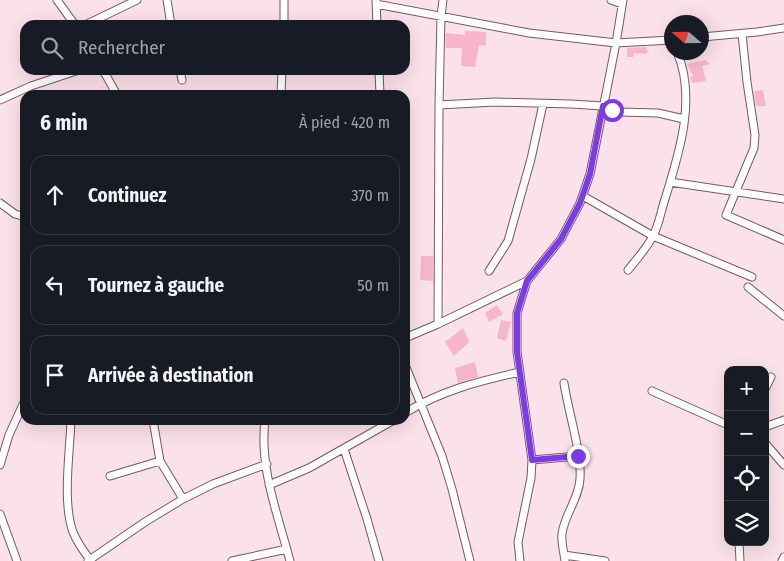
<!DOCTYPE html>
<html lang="fr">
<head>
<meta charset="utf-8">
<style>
	body { margin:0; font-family:"Fira Sans Condensed",sans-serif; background:#20242c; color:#f1f3f6 }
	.controls { position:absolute; right:15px; bottom:15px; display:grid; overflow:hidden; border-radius:10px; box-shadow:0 5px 20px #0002 }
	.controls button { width:45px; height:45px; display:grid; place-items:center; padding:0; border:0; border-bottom:1px solid #363941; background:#171b24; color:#f1f3f6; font:25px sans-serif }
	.compass { position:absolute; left:664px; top:15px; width:45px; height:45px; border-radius:50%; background:#171b24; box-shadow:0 5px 20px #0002; rotate:290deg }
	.stop { position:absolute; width:15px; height:15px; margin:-11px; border:4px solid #7c3aed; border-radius:50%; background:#fff }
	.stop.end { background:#7c3aed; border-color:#fff; box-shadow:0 1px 5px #0008 }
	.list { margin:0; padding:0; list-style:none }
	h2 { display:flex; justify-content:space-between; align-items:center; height:65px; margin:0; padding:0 20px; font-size:21px }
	h2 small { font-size:16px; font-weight:400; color:#9ea1a6 }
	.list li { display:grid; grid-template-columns:32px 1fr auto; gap:15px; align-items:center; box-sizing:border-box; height:80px; margin:0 10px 10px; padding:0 10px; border:1px solid #363941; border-radius:15px }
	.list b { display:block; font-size:19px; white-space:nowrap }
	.list em { font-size:16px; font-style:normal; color:#9ea1a6 }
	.icon { flex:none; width:28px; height:28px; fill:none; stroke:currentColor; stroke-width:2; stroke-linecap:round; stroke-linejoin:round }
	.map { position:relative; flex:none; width:784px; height:561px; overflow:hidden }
	.search { position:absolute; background:#171b24; box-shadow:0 5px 20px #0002; left:20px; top:20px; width:390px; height:55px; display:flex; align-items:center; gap:12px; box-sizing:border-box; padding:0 18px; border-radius:15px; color:#9ea1a6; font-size:19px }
	.panel { position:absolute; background:#171b24; box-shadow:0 5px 20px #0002; left:20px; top:90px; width:390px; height:335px; border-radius:15px }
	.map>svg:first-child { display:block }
</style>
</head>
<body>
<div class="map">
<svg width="784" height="561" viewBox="0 0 784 561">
	<rect width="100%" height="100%" fill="#fbe1e9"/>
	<!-- building -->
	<path fill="#f7b5cc" d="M 465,31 L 486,32 L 486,46 L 479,45 L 475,67 L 461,66 L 462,48 L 446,48 L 446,33 L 465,35 Z
		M 646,47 L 648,52 L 645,54 L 634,53 L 633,57 L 627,57 L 627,48 Z
		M 705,60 L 710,64 L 702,66 L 706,81 L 692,83 L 690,77 L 693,76 L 687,64 Z
		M 763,90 L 766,106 L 756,106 L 754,91 Z
		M 421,256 L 433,256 L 433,281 L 420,280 Z
		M 497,305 L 503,314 L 489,322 L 485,313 Z
		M 501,320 L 511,322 L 506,341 L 497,338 Z
		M 463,328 L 469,342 L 454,356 L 445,342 Z
		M 475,362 L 478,377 L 458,383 L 455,368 Z"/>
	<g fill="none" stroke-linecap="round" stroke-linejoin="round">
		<!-- street casing -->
		<g stroke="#7c5764" stroke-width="9">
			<path id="street" d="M 57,0 L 75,25
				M 167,0 L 171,25
				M 376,0 L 377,25
				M 611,0 L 622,4
				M 376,4 L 529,33 L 616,43 L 672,40
				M 85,25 L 137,0
				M 284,25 L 284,0
				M 742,34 L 747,82 L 755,135 L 754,148 L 726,215 L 784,240
				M 702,37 L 757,32 L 784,28
				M 103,70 L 117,95
				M 180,70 L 182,80
				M 379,70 L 380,95
				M 281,95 L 282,70
				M 0,100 L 31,86 L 79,70
				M 439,105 L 495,102 L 571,104 L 603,106 L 620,112 L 658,113 L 684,119
				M 670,182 L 784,199
				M 583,196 L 653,236 L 752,277
				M 0,203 L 15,214 L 25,217
				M 628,270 C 636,260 647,248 653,236 C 659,225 661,211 665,199 C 679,154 697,98 677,52
				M 489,271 L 508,241 L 531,159 L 543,104
				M 748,287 L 784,316
				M 438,324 L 439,105 L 441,16 L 443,0
				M 405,338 L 438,324 L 527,281
				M 405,365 L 442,456 L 452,489 L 470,561
				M 564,383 C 568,411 582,453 580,479 C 579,499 564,515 562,534 C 561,543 564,552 565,561
				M 765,389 L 771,377
				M 652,391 L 728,425
				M 405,413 C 440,391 479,381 520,372
				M 71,420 C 70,452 62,502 73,532 C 77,542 84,552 91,561
				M 153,420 L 160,461 L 183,499
				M 265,420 C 259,468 278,515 290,561
				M 765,427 L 784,420
				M 765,443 L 784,465
				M 344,449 L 367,519 L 379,561
				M 532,460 L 578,456
				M 0,465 L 9,435 L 25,400
				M 110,476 L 160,461
				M 269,485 L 309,468 L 394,420
				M 0,514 L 17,561
				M 739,542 L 740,561
				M 564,555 L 605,561
				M 88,561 L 145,522 L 183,499 L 213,484 L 267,464
				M 232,561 L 287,549
				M 520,561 L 518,542 L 531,478 L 532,460 L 517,352 L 517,313 L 527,281 L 561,239 L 580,203 L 590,174 L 616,43 L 623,0
				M 782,561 L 784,557"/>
		</g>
		<!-- street -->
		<use href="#street" stroke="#fff" stroke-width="7"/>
	</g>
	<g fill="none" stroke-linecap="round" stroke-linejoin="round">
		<!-- route -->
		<path stroke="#7c3aed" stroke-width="6" d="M 578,456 L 532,460 L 517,352 L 517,313 L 527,281 L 561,239 L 580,203 L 590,174 L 603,106 L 612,110"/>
	</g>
</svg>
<div class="controls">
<button>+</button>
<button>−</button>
<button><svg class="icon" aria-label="locate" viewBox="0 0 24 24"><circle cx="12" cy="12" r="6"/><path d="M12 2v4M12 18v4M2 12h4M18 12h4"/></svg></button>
<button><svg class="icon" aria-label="layers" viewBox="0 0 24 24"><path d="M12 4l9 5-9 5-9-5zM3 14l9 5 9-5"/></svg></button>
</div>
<svg class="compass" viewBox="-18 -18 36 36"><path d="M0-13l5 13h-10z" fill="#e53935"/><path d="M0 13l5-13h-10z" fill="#9ea1a6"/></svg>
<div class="stop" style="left:612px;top:110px"></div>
<div class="stop end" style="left:578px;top:456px"></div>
<div class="search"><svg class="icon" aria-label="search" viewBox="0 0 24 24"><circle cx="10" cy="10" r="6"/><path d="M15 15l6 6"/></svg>Rechercher</div>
<section class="panel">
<h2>6 min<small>À pied · 420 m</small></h2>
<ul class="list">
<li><svg class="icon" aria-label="ahead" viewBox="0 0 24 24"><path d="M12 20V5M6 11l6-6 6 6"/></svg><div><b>Continuez</b></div><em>370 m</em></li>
<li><svg class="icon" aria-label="left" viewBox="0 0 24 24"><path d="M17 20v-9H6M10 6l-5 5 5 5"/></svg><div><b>Tournez à gauche</b></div><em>50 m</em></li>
<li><svg class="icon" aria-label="arrive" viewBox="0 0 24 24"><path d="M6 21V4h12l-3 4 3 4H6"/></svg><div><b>Arrivée à destination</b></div></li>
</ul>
</section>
</div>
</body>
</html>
